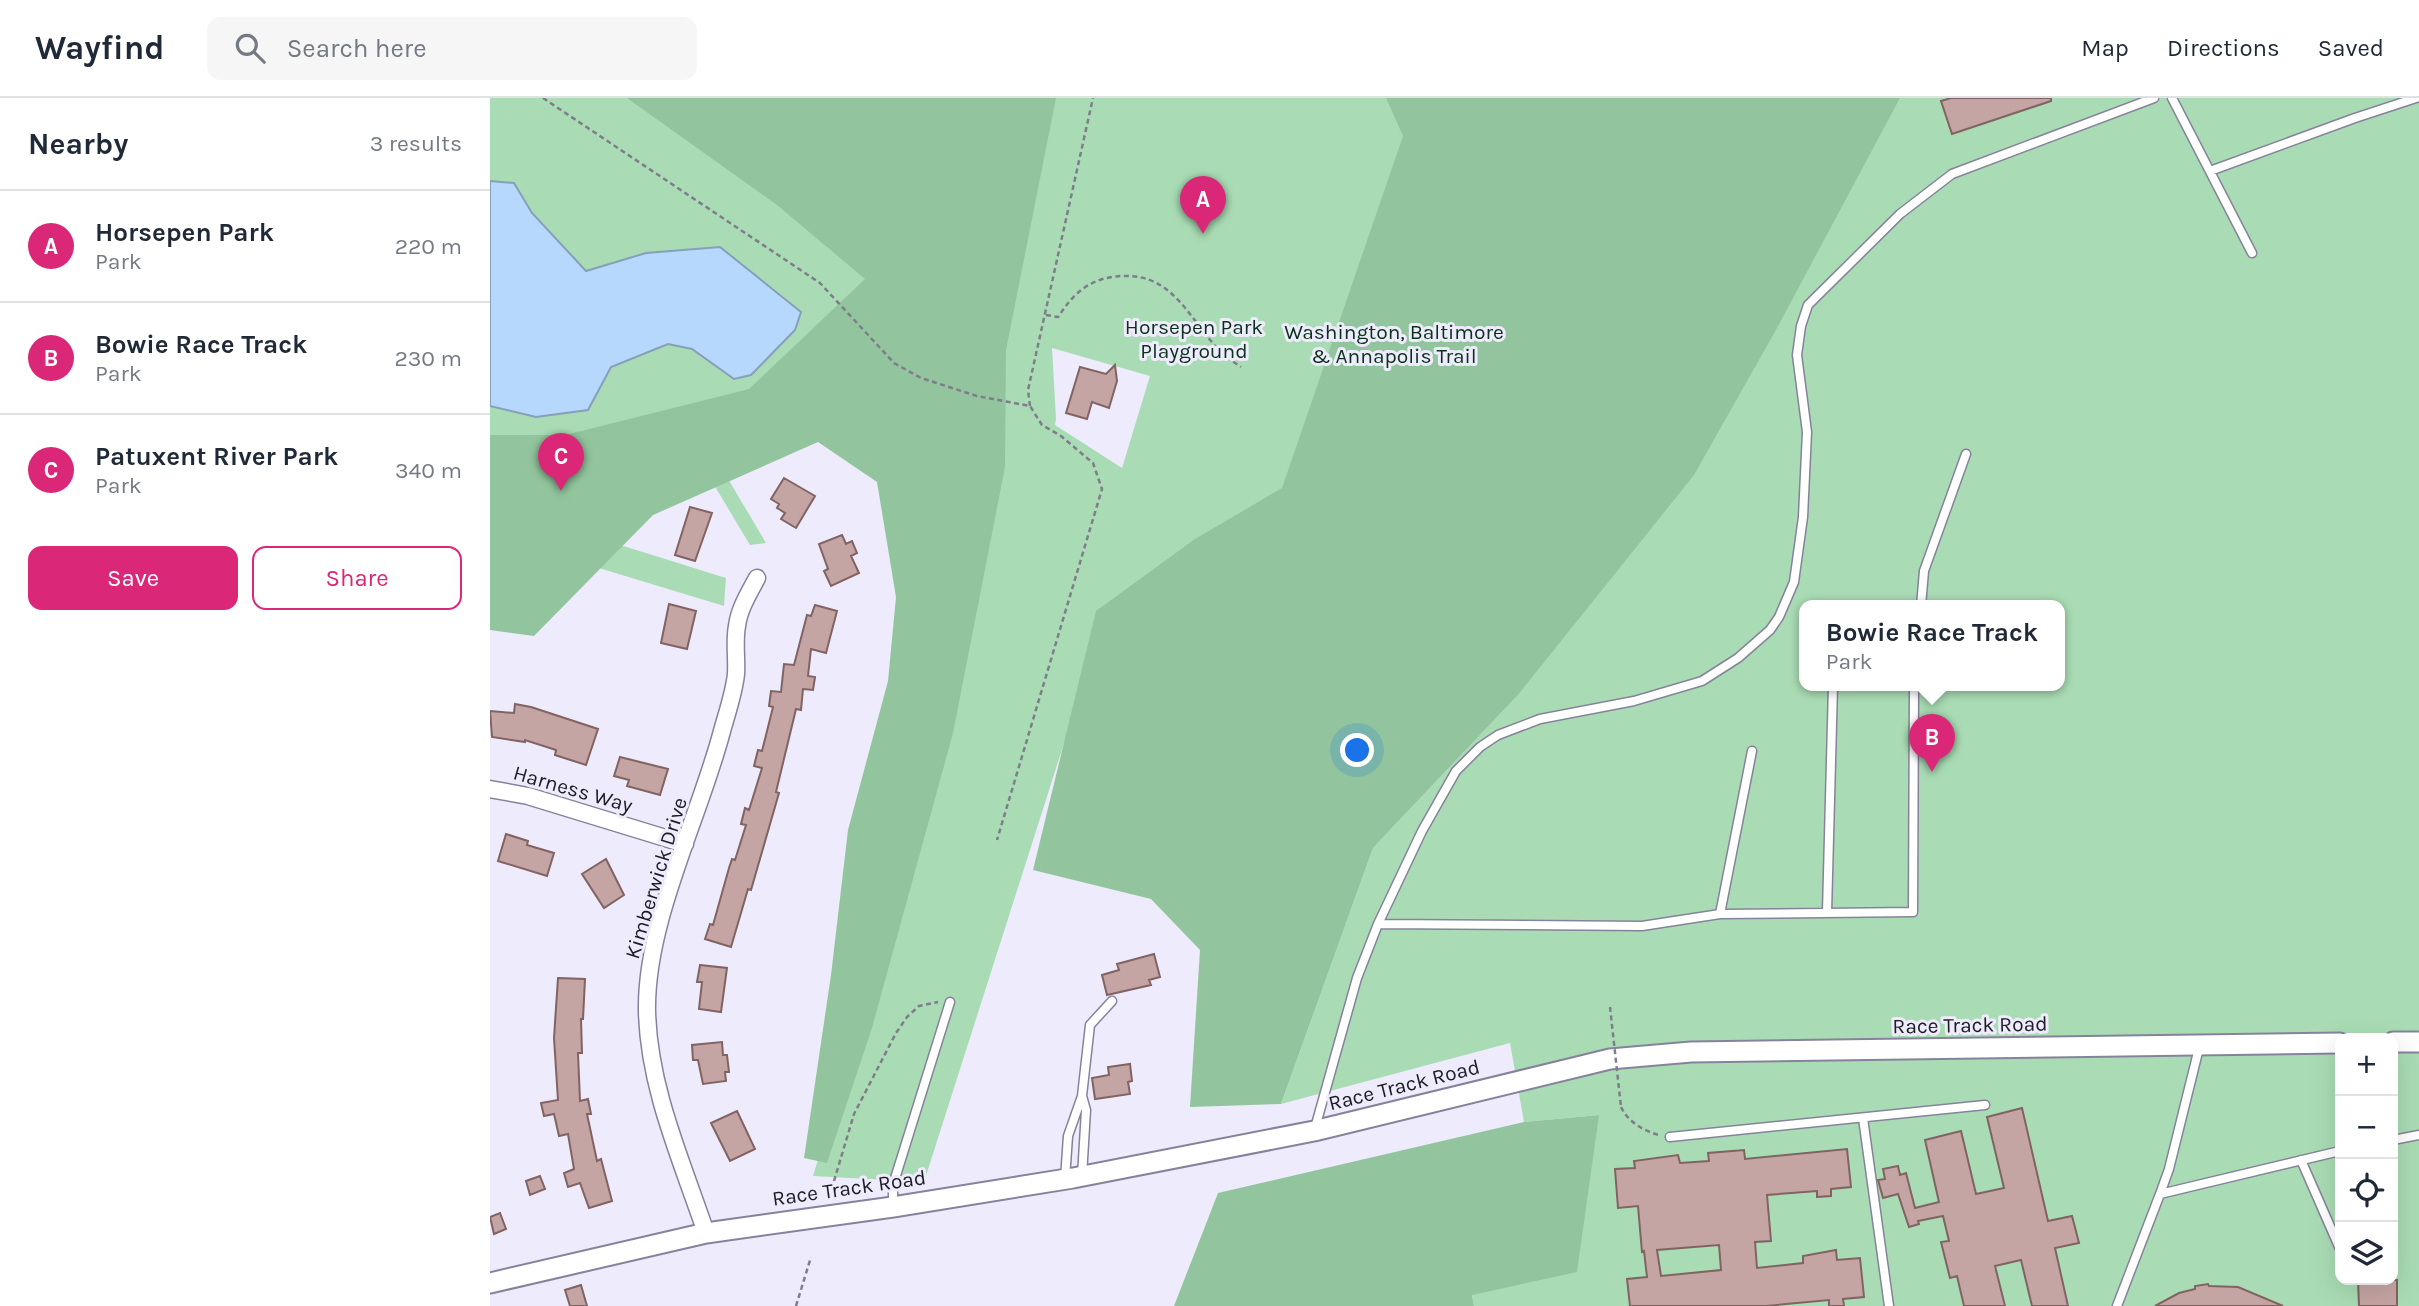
<!DOCTYPE html>
<html lang="en">
<head>
<meta charset="utf-8">
<style>
	body { margin:0; font-family:Karla,sans-serif; background:#f6f6f7; color:#1f2937 }
	.controls { position:absolute; right:21px; bottom:21px; display:grid; overflow:hidden; border-radius:14px; box-shadow:0 7px 28px #0002 }
	.controls button { width:63px; height:63px; display:grid; place-items:center; padding:0; border:0; border-bottom:2px solid #e0e1e3; background:#fff; color:#1f2937; font:35px sans-serif }
	.you { position:absolute; left:868px; top:653px; width:24px; height:24px; margin:-18px; border:5px solid #fff; border-radius:50%; background:#1a73e8; box-shadow:0 0 0 10px #1a73e833 }
	.badge { display:grid; place-items:center; width:46px; height:46px; border-radius:50%; background:#db2777; color:#fff; font-size:23px; font-weight:700 }
	.pin { position:absolute; translate:-50% -58px; filter:drop-shadow(0 2px 4px #0008) }
	.pin::after { content:''; position:absolute; top:37px; width:24px; height:21px; background:inherit; clip-path:polygon(0 0,100% 0,50% 100%) }
	.popup { position:absolute; left:1309px; top:502px; width:266px; height:91px; box-sizing:border-box; display:grid; place-content:center; border-radius:14px; background:#fff; filter:drop-shadow(0 2px 5px #0005); font-size:23px; white-space:nowrap; color:#747a83 }
	.popup b { font-size:26px; color:#1f2937 }
	.popup::after { content:''; position:absolute; left:50%; top:100%; margin-left:-14px; border:14px solid transparent; border-top-color:#fff }
	.list { margin:0; padding:0; list-style:none }
	h2 { display:flex; justify-content:space-between; align-items:center; height:91px; margin:0; padding:0 28px; font-size:30px }
	h2 small { font-size:23px; font-weight:400; color:#747a83 }
	.list li { display:grid; grid-template-columns:46px 1fr auto; gap:21px; align-items:center; box-sizing:border-box; height:112px; padding:0 28px; border-top:2px solid #e0e1e3 }
	.list b { display:block; font-size:26px; white-space:nowrap }
	.list p { margin:0; font-size:23px; white-space:nowrap; color:#747a83 }
	.list em { font-size:23px; font-style:normal; color:#747a83 }
	.actions { display:flex; gap:14px; padding:21px 28px }
	.actions a { flex:1; padding:16px 0; border:2px solid #db2777; border-radius:14px; text-align:center; font-size:24px; color:#db2777 }
	.actions .main { background:#db2777; color:#fff }
	.icon { flex:none; width:38px; height:38px; fill:none; stroke:currentColor; stroke-width:2; stroke-linecap:round; stroke-linejoin:round }
	.map { position:relative; flex:none; width:1929px; height:1208px; overflow:hidden }
	header { display:flex; align-items:center; gap:42px; box-sizing:border-box; height:98px; padding:0 35px; background:#fff; border-bottom:2px solid #e0e1e3 }
	header strong { font-size:33px }
	nav { display:flex; gap:38px; margin-inline-start:auto; font-size:24px }
	.search { width:490px; height:63px; background:#f6f6f7; display:flex; align-items:center; gap:18px; box-sizing:border-box; padding:0 24px; border-radius:14px; color:#747a83; font-size:26px }
	main { display:flex }
	aside { flex:1; background:#fff }
	.map>svg:first-child { display:block }
</style>
</head>
<body>
<header>
<strong>Wayfind</strong>
<div class="search"><svg class="icon" aria-label="search" viewBox="0 0 24 24"><circle cx="10" cy="10" r="6"/><path d="M15 15l6 6"/></svg>Search here</div>
<nav><a>Map</a><a>Directions</a><a>Saved</a></nav>
</header>
<main>
<aside>
<h2>Nearby<small>3 results</small></h2>
<ul class="list">
<li><span class="badge">A</span><div><b>Horsepen Park</b><p>Park</p></div><em>220 m</em></li>
<li><span class="badge">B</span><div><b>Bowie Race Track</b><p>Park</p></div><em>230 m</em></li>
<li><span class="badge">C</span><div><b>Patuxent River Park</b><p>Park</p></div><em>340 m</em></li>
</ul>
<div class="actions"><a class="main">Save</a><a>Share</a></div>
</aside>
<div class="map">
<svg width="1929" height="1208" viewBox="0 0 1929 1208">
	<rect width="100%" height="100%" fill="#eeebfc"/>
	<!-- green -->
	<path fill="#a9dcb4" fill-rule="evenodd" d="M 0,0 L 1308,0 L 606,545 L 434,1084 L 323,1078 L 421,753 L 439,565 L 378,320 L 218,347 L 276,445 L 260,447 L 205,355 L 79,431 L 236,480 L 234,508 L 20,443 L 0,448 ZM 562,250 L 660,278 L 632,370 L 565,327 L 566,321 Z
		M 1410,0 L 1929,0 L 1929,1208 L 984,1208 L 982,1197 L 1109,1017 L 1034,1024 L 1020,945 L 791,1006 L 883,750 L 1027,598 ZM 1314,508 L 1570,508 L 1570,588 L 1314,588 ZM 1850,940 L 1903,940 L 1903,1182 L 1850,1182 Z"/>
	<!-- forest -->
	<path fill="#92c59d" d="M 137,0 L 566,0 L 516,252 L 515,369 L 463,635 L 382,930 L 337,1065 L 314,1060 L 341,877 L 358,732 L 398,583 L 406,499 L 387,384 L 328,344 L 163,417 L 44,538 L 0,532 L 0,337 L 75,337 L 259,291 L 375,181 L 287,107 Z
		M 896,0 L 1410,0 L 1287,230 L 1204,377 L 1027,598 L 883,750 L 791,1006 L 700,1009 L 710,852 L 661,801 L 543,772 L 606,513 L 705,441 L 792,390 L 913,38 Z
		M 1109,1017 L 1087,1174 L 982,1197 L 984,1208 L 684,1208 L 728,1095 L 1034,1024 Z"/>
	<!-- water -->
	<path fill="#b5d8fc" stroke="#879fbb" stroke-width="2" d="M 0,83 L 24,85 L 42,115 L 96,173 L 156,155 L 230,149 L 311,214 L 305,232 L 261,277 L 244,281 L 202,251 L 178,246 L 121,269 L 98,312 L 46,319 L 0,308 Z"/>
	<!-- building -->
	<path fill="#c5a5a3" stroke="#806362" stroke-width="2" fill-rule="evenodd" d="M 1461,0 L 1561,0 L 1561,3 L 1462,36 L 1451,3 Z
		M 625,267 L 627,283 L 619,310 L 602,304 L 597,321 L 576,315 L 590,269 L 616,276 Z
		M 294,380 L 325,398 L 306,430 L 291,421 L 295,415 L 287,410 L 289,406 L 281,401 Z
		M 200,409 L 222,415 L 205,463 L 185,457 Z
		M 352,437 L 356,446 L 362,443 L 367,455 L 361,458 L 369,475 L 341,488 L 334,473 L 338,471 L 329,446 Z
		M 179,506 L 206,513 L 197,551 L 171,545 Z
		M 325,507 L 347,513 L 336,555 L 321,551 L 318,578 L 325,579 L 323,592 L 313,591 L 311,612 L 306,611 L 286,694 L 289,695 L 261,792 L 258,791 L 241,849 L 215,841 L 220,826 L 223,827 L 239,770 L 242,761 L 245,762 L 256,727 L 251,726 L 255,710 L 259,712 L 272,670 L 264,668 L 268,652 L 272,653 L 283,609 L 279,608 L 281,593 L 291,594 L 294,566 L 304,567 L 317,517 L 321,518 Z
		M 25,606 L 41,609 L 108,631 L 96,667 L 65,657 L 66,652 L 35,642 L 35,644 L 2,639 L 0,613 L 24,615 Z
		M 130,659 L 178,671 L 170,697 L 137,688 L 139,682 L 124,678 Z
		M 16,736 L 38,743 L 37,747 L 64,755 L 57,778 L 8,763 Z
		M 116,761 L 134,797 L 114,810 L 92,776 Z
		M 664,856 L 670,879 L 659,882 L 661,887 L 617,897 L 612,877 L 629,872 L 627,866 Z
		M 210,867 L 237,870 L 231,914 L 209,911 L 212,884 L 207,884 Z
		M 68,880 L 95,881 L 93,921 L 91,921 L 92,955 L 88,955 L 90,1003 L 98,1001 L 101,1016 L 97,1016 L 107,1063 L 111,1061 L 122,1103 L 99,1110 L 90,1085 L 78,1089 L 74,1075 L 84,1071 L 78,1036 L 69,1038 L 64,1016 L 54,1018 L 51,1005 L 68,1002 L 64,940 Z
		M 232,944 L 233,957 L 237,957 L 239,974 L 235,974 L 236,983 L 213,986 L 208,962 L 203,962 L 202,947 Z
		M 640,966 L 642,983 L 638,984 L 640,996 L 605,1001 L 602,980 L 619,977 L 618,969 Z
		M 1532,1010 L 1558,1123 L 1582,1118 L 1589,1145 L 1565,1150 L 1578,1208 L 1542,1208 L 1531,1162 L 1505,1168 L 1515,1208 L 1474,1208 L 1467,1178 L 1460,1180 L 1451,1144 L 1459,1143 L 1453,1118 L 1428,1123 L 1429,1126 L 1419,1129 L 1408,1096 L 1393,1100 L 1388,1082 L 1395,1081 L 1393,1071 L 1408,1068 L 1410,1077 L 1416,1075 L 1425,1110 L 1449,1104 L 1435,1042 L 1471,1033 L 1486,1096 L 1514,1090 L 1497,1019 Z
		M 247,1013 L 265,1051 L 240,1063 L 221,1025 Z
		M 1357,1051 L 1361,1089 L 1341,1091 L 1341,1098 L 1327,1099 L 1327,1093 L 1277,1097 L 1281,1143 L 1265,1144 L 1267,1170 L 1313,1165 L 1313,1158 L 1346,1152 L 1347,1162 L 1370,1160 L 1374,1199 L 1353,1201 L 1354,1208 L 1339,1208 L 1339,1202 L 1276,1208 L 1140,1208 L 1137,1181 L 1157,1179 L 1154,1153 L 1152,1154 L 1148,1108 L 1128,1110 L 1125,1071 L 1145,1070 L 1144,1063 L 1188,1057 L 1190,1065 L 1219,1063 L 1218,1055 L 1254,1052 L 1255,1061 ZM 1229,1147 L 1231,1172 L 1171,1178 L 1167,1152 Z
		M 50,1078 L 55,1091 L 40,1097 L 36,1083 Z
		M 10,1115 L 16,1131 L 4,1136 L 0,1119 Z
		M 1868,1182 L 1907,1182 L 1907,1208 L 1869,1208 Z
		M 1718,1186 L 1719,1188 L 1748,1189 L 1793,1208 L 1665,1208 L 1689,1195 L 1705,1191 L 1705,1188 Z
		M 91,1187 L 97,1208 L 80,1208 L 75,1192 Z"/>
	<g fill="none" stroke-linecap="round" stroke-linejoin="round">
		<!-- service casing -->
		<g stroke="#87829b" stroke-width="11">
			<path id="service" d="M 1682,0 L 1762,155
				M 1720,73 L 1865,20 L 1926,0
				M 1431,508 L 1434,473 L 1476,356
				M 1337,814 L 1343,588
				M 1230,816 L 1262,653
				M 888,826 L 1152,828 L 1230,816 L 1423,814 L 1424,588
				M 592,998 L 600,927 L 622,903
				M 1373,1020 L 1399,1208
				M 825,1030 L 867,880 L 888,826 L 932,733 L 966,673 L 990,649 L 1008,637 L 1050,621 L 1144,603 L 1212,583 L 1248,560 L 1280,532 L 1289,519 L 1304,484 L 1313,419 L 1317,334 L 1307,257 L 1311,228 L 1318,207 L 1410,116 L 1462,76 L 1664,0
				M 1180,1039 L 1495,1007
				M 1903,1042 L 1929,1037
				M 1811,1062 L 1850,1151
				M 575,1081 L 578,1038 L 592,998 L 596,1012 L 592,1078
				M 1670,1096 L 1679,1071 L 1710,946
				M 403,1109 L 403,1087 L 460,904
				M 1627,1208 L 1670,1096 L 1850,1053"/>
		</g>
		<!-- minor casing -->
		<g stroke="#87829b" stroke-width="19">
			<path id="minor" d="M 0,691 L 38,698 L 195,746
				M 216,1135 C 192,1063 159,991 157,914 C 155,824 209,721 232,633 C 237,615 244,595 246,576 C 247,560 244,544 247,528 C 249,511 259,495 267,480"/>
		</g>
		<!-- tertiary casing -->
		<g stroke="#87829b" stroke-width="23">
			<path id="tertiary" d="M 1903,944 L 1929,944
				M 0,1185 L 216,1135 L 403,1109 L 583,1080 L 824,1033 L 1120,961 L 1201,954 L 1850,945"/>
		</g>
		<!-- path -->
		<path stroke="#7f7d8a" stroke-width="2.5" stroke-dasharray="5 3.5" stroke-linecap="butt" d="M 53,0 L 330,185 L 404,265 L 431,280 L 487,298 L 540,308 L 552,327 L 571,338 L 603,365 L 612,391 L 507,742
			M 556,217 L 568,219 C 582,198 596,183 622,179 C 682,170 696,218 730,253 C 736,260 744,264 751,269
			M 540,308 L 538,292 L 603,0
			M 1131,1009 C 1138,1024 1154,1033 1169,1037
			M 344,1083 L 364,1016 L 406,935 L 417,919 L 429,908 L 448,904
			M 306,1208 L 321,1159"/>
		<!-- service -->
		<use href="#service" stroke="#fff" stroke-width="8"/>
		<!-- minor -->
		<use href="#minor" stroke="#fff" stroke-width="16"/>
		<!-- tertiary -->
		<use href="#tertiary" stroke="#fff" stroke-width="19"/>
		<!-- path-bridge -->
		<path stroke="#7f7d8a" stroke-width="2.5" stroke-dasharray="5 3.5" stroke-linecap="butt" d="M 1120,909 L 1131,1009"/>
	</g>
	<g text-anchor="middle" stroke-width="6" stroke-linejoin="round" paint-order="stroke">
		<!-- park labels -->
		<g font-size="21" fill="#0a3218" stroke="#eeebfc">
			<text x="704" y="236">Horsepen Park<tspan x="704" dy="24">Playground</tspan></text>
			<text x="904" y="241">Washington, Baltimore<tspan x="904" dy="24">&amp; Annapolis Trail</tspan></text>
		</g>
		<!-- street labels -->
		<g font-size="21" fill="#1d1b24" stroke="#eeebfc">
			<text transform="translate(83 691) rotate(16)" y="7">Harness Way</text>
			<text transform="translate(166 780) rotate(-73)" y="7">Kimberwick Drive</text>
			<text transform="translate(1480 927) rotate(-1)" y="7">Race Track Road</text>
			<text transform="translate(914 987) rotate(-14)" y="7">Race Track Road</text>
			<text transform="translate(359 1090) rotate(-8)" y="7">Race Track Road</text>
		</g>
	</g>
</svg>
<div class="controls">
<button>+</button>
<button>−</button>
<button><svg class="icon" aria-label="locate" viewBox="0 0 24 24"><circle cx="12" cy="12" r="6"/><path d="M12 2v4M12 18v4M2 12h4M18 12h4"/></svg></button>
<button><svg class="icon" aria-label="layers" viewBox="0 0 24 24"><path d="M12 4l9 5-9 5-9-5zM3 14l9 5 9-5"/></svg></button>
</div>
<div class="you"></div>
<div class="pin badge" style="left:713px;top:136px">A</div>
<div class="pin badge" style="left:1442px;top:674px">B</div>
<div class="popup"><b>Bowie Race Track</b>Park</div>
<div class="pin badge" style="left:71px;top:393px">C</div>
</div>
</main>
</body>
</html>
